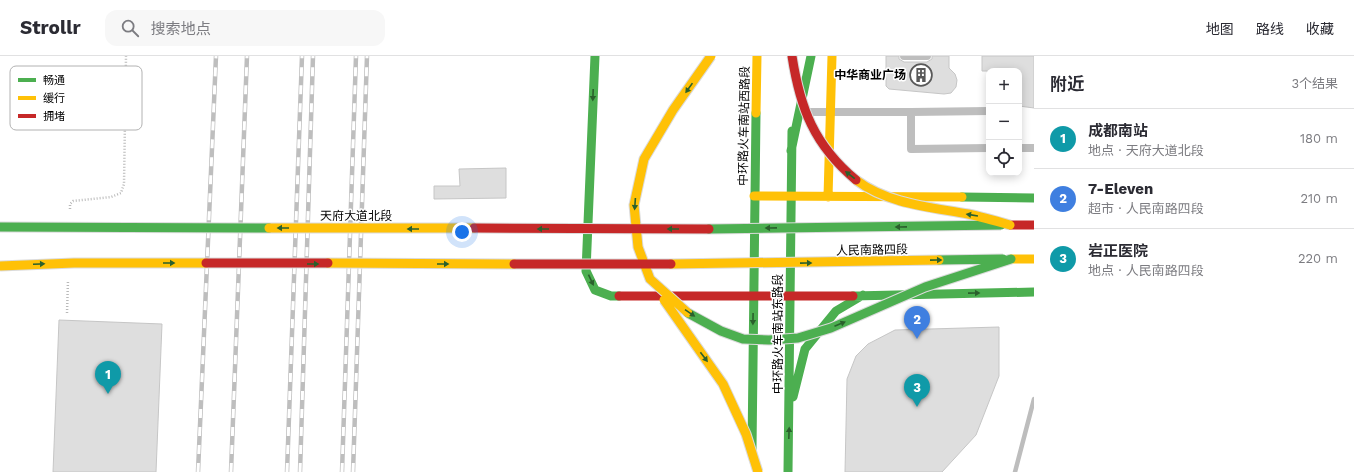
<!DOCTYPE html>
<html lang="zh">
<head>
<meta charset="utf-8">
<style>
	body { margin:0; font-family:"Work Sans","Noto Sans SC",sans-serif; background:#f7f7f7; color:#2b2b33 }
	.controls { position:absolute; right:12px; top:12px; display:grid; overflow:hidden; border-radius:8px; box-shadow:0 2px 10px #0003 }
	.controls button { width:36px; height:36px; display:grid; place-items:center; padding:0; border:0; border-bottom:1px solid #e1e1e2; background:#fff; color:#2b2b33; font:20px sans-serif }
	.you { position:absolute; left:462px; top:176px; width:14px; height:14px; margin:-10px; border:3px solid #fff; border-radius:50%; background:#1a73e8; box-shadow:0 0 0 6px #1a73e833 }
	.badge { display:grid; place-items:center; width:26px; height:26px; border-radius:50%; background:#595959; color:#fff; font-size:13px; font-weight:700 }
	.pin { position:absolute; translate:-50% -33px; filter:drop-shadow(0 1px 2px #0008) }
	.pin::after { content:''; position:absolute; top:21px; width:14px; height:12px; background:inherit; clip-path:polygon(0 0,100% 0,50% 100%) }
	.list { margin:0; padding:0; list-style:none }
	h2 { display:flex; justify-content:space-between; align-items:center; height:52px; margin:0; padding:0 16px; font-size:17px }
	h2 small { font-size:13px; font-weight:400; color:#7c7c81 }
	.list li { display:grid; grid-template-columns:26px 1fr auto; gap:12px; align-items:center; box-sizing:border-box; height:60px; padding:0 16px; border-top:1px solid #e1e1e2 }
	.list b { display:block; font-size:15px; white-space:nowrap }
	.list p { margin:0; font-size:13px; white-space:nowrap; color:#7c7c81 }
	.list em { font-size:13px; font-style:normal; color:#7c7c81 }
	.icon { flex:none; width:22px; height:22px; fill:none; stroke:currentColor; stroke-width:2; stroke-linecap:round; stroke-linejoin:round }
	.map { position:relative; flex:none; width:1034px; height:416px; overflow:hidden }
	header { display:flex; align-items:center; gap:24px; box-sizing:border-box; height:56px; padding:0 20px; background:#fff; border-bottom:1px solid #e1e1e2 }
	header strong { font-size:19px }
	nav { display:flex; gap:22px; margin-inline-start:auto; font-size:14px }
	.search { width:280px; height:36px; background:#f7f7f7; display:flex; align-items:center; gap:10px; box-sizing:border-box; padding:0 14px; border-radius:12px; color:#7c7c81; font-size:15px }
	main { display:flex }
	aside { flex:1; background:#fff }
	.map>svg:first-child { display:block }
</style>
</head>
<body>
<header>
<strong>Strollr</strong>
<div class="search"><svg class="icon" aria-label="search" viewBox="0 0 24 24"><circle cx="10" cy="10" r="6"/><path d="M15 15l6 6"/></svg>搜索地点</div>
<nav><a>地图</a><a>路线</a><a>收藏</a></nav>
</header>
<main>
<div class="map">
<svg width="1034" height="416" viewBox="0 0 1034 416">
	<rect width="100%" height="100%" fill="#fff"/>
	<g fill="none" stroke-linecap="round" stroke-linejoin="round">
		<!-- stream -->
		<path stroke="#bdbdbd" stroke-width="4.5" d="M 1015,416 L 1034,343"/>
	</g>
	<!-- building -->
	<path fill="#dedede" stroke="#c6c6c6" d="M 886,0 L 899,0 L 899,3 L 904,6 L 927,6 L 932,3 L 932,0 L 949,0 L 949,12 L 955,18 L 957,24 L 956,31 L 951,37 L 944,38 L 889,33 L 886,30 Z
		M 982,0 L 1034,0 L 1034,52 L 1019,50 L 1019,15 L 982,15 Z
		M 506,112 L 506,142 L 434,143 L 434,130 L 460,130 L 459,113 Z
		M 59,264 L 162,268 L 156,416 L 53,416 Z
		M 999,271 L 999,320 L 976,379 L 942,416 L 845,416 L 847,323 L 856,300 L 868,288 L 895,274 Z"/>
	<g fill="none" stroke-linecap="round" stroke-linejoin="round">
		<!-- path -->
		<path stroke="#b9b9b9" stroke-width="2.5" stroke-dasharray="1 2" stroke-linecap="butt" d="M 70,153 L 70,148 L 73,145 L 111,141 L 121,137 L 124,128 L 126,0
			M 67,257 L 68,224"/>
		<!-- lane -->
		<path stroke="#bebebe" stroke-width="8" d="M 904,0 L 927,0
			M 807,56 L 911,56 L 911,93 L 989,92
			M 911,56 L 989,55
			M 1019,92 L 1034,92"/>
		<!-- fast -->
		<path stroke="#4caf50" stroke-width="9" d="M 595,0 L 586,215 L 595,234 L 611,240 L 619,240
			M 791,95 L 811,0
			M 962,141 L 1034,142
			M 853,240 L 1034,236
			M 793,341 L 805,293 L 836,255 L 863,239
			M 752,393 L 756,57
			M 788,416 L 792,75"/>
		<!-- slow -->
		<path stroke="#ffc107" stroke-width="9" d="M 756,57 L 757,0
			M 754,140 L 962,141
			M 828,141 L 832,0
			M 1011,203 L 1034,203"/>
		<!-- jam -->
		<path stroke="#c62828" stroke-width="9" d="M 1010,169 L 1034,169
			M 619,240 L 853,240"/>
		<!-- rail casing -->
		<g stroke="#bebebe" stroke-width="4.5">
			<path id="rail" d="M 198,416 L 216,0
				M 231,416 L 247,0
				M 287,416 L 302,0
				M 300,416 L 313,0
				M 342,416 L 356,0
				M 353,416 L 367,0"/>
		</g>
		<!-- rail -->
		<use href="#rail" stroke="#fff" stroke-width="3" stroke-dasharray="9" stroke-linecap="butt"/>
		<!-- fast-bridge casing -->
		<g stroke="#dbdbdb" stroke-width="11" stroke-linecap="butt">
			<path id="fast-bridge" d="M 0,171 L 269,172
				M 709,173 L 1001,169
				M 939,204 L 1003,203
				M 688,257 L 721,275 L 743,283 L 769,284 L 798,282 L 831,272 L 925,231 L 1011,203"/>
		</g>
		<!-- slow-bridge casing -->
		<g stroke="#dbdbdb" stroke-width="11" stroke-linecap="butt">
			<path id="slow-bridge" d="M 856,124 C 888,148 930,151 968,158 C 982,161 996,165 1010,169
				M 269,172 L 474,172
				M 328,207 L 514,208
				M 671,208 L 939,204
				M 0,210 L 74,207 L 206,207
				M 664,244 L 723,328 L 746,378 L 758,416
				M 688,257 L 650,223 L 638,191 L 634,149 L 644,103 L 673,54 L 711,0"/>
		</g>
		<!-- jam-bridge casing -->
		<g stroke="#dbdbdb" stroke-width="11" stroke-linecap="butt">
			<path id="jam-bridge" d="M 792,0 C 800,52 814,89 856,124
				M 474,172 L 709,173
				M 206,207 L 328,207
				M 514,208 L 671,208"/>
		</g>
		<!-- fast-bridge -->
		<use href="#fast-bridge" stroke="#4caf50" stroke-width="9"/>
		<!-- slow-bridge -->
		<use href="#slow-bridge" stroke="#ffc107" stroke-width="9"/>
		<!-- jam-bridge -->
		<use href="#jam-bridge" stroke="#c62828" stroke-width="9"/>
	</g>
	<!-- one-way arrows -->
	<defs><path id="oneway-solid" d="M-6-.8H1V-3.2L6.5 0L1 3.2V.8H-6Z"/></defs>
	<g fill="#2a602c">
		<use href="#oneway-solid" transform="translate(689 32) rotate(125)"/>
		<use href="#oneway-solid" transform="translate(593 39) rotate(92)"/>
		<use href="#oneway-solid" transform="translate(850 119) rotate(-142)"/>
		<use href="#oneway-solid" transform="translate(635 148) rotate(94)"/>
		<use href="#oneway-solid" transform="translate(972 159) rotate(-171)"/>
		<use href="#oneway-solid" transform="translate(901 171) rotate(179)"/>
		<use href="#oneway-solid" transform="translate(283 172) rotate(-180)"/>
		<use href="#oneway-solid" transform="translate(771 172) rotate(179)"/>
		<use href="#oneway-solid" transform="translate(413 173) rotate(-180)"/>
		<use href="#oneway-solid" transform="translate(543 173) rotate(-180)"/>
		<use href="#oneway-solid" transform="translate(673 173) rotate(-180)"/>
		<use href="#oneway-solid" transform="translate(936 204) rotate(-1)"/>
		<use href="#oneway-solid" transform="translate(169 207)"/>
		<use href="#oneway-solid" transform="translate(806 207) rotate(-1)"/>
		<use href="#oneway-solid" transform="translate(39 208) rotate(-2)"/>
		<use href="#oneway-solid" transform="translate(313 208)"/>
		<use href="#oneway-solid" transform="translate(443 208)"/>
		<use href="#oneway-solid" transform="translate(591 224) rotate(65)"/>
		<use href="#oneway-solid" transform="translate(974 237) rotate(-1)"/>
		<use href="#oneway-solid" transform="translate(690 257) rotate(34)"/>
		<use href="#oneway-solid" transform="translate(753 263) rotate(91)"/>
		<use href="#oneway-solid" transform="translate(840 268) rotate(-23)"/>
		<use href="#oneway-solid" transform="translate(704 301) rotate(53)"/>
		<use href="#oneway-solid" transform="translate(789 377) rotate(-88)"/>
	</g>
	<!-- icons -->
	<defs>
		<g id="building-ring" transform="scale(1.15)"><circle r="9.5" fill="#fff" stroke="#595959" stroke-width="1.5"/><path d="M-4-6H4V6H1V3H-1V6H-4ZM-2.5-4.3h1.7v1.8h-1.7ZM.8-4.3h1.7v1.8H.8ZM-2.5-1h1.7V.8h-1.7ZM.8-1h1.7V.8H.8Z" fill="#595959"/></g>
	</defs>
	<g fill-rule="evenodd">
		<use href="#building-ring" x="921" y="19"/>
	</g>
	<g text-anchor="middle" stroke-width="3" stroke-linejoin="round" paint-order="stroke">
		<!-- poi labels -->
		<g font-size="12" font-weight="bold" fill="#000" stroke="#fff" text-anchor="end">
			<text x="906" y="23">中华商业广场</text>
		</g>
		<!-- street labels -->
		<g font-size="12" fill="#000" stroke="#fff">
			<text transform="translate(744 70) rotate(-89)" y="4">中环路火车南站西路段</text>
			<text x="356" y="164">天府大道北段</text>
			<text transform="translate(872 194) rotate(-1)" y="4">人民南路四段</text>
			<text transform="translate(778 278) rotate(-90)" y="4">中环路火车南站东路段</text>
		</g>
	</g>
	<!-- legend -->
	<rect x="10" y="10" width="132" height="64" rx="6" fill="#fff" stroke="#b2b2b2" stroke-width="1"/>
	<rect x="18" y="22" width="18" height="4" fill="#4caf50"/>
	<rect x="18" y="40" width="18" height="4" fill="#ffc107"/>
	<rect x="18" y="58" width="18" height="4" fill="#c62828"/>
	<g font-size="11" fill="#000">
		<text x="43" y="28">畅通</text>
		<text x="43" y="46">缓行</text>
		<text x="43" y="64">拥堵</text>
	</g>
</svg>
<div class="controls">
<button>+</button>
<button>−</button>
<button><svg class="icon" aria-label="locate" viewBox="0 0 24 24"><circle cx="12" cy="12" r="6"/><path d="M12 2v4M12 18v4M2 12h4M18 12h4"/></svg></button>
</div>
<div class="you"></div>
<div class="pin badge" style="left:108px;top:338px;background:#0f9aa8">1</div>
<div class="pin badge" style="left:917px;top:283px;background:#3f7fe0">2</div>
<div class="pin badge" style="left:917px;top:351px;background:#0f9aa8">3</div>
</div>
<aside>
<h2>附近<small>3个结果</small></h2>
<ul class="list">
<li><span class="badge" style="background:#0f9aa8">1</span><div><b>成都南站</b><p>地点 · 天府大道北段</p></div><em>180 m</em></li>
<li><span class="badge" style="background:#3f7fe0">2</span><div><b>7-Eleven</b><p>超市 · 人民南路四段</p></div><em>210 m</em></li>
<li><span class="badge" style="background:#0f9aa8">3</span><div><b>岩正医院</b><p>地点 · 人民南路四段</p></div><em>220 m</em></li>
</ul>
</aside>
</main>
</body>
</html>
